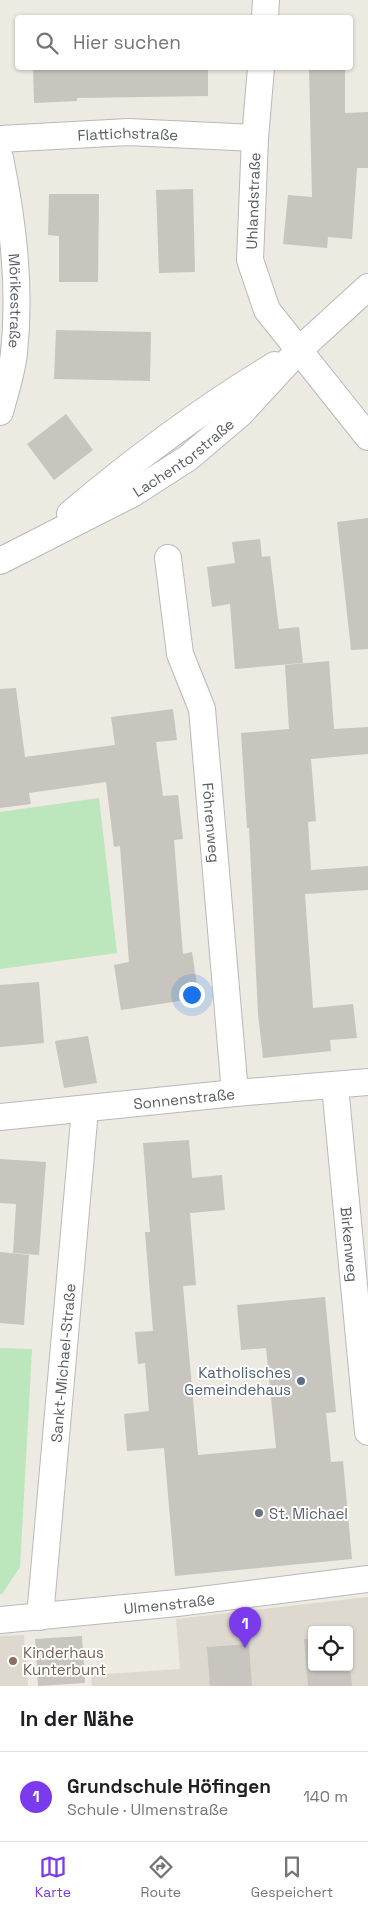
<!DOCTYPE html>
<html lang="de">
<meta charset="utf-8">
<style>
body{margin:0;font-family:"Space Grotesk",sans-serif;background:#f6f6f6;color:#202124}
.controls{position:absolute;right:15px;bottom:15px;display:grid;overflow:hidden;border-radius:5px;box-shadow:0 1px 4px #0004}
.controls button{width:45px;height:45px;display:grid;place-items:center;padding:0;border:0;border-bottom:1px solid #e0e0e0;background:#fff;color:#202124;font:25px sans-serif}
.you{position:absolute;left:191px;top:994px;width:18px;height:18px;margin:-12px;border:4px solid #fff;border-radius:50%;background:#1a73e8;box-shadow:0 0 0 8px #1a73e833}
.badge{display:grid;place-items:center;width:32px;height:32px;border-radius:50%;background:#7c3aed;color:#fff;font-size:16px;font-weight:700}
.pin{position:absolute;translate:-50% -41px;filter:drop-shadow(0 1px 2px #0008)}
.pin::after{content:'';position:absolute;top:26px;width:18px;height:15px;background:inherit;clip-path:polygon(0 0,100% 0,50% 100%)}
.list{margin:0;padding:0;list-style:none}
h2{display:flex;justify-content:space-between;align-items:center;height:65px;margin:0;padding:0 20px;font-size:21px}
h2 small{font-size:16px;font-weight:400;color:#757577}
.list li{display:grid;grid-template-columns:32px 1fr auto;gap:15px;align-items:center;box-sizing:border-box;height:90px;padding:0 20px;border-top:1px solid #e0e0e0}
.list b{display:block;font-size:19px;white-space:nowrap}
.list p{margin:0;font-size:16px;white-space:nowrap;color:#757577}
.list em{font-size:16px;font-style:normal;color:#757577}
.icon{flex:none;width:28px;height:28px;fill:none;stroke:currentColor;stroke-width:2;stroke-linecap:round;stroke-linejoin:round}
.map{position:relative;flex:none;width:368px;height:1686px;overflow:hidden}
.search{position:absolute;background:#fff;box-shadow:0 1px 4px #0004;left:15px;right:15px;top:15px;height:55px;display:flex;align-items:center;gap:12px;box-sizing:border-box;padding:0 18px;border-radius:5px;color:#757577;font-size:19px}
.sheet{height:155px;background:#fff}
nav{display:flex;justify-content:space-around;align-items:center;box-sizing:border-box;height:70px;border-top:1px solid #e0e0e0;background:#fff;font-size:14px;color:#757577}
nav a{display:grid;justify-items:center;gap:2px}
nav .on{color:#7c3aed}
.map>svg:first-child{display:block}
.education{fill:#ddd9cf;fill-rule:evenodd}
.green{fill:#bce6bc}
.building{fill:#c8c4be}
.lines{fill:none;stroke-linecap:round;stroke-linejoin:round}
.minor-casing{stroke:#b6b9be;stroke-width:28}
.minor{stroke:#fff;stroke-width:26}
.service-dot{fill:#5c6f8a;stroke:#fff;stroke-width:2}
.worship-dot{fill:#6b7280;stroke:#fff;stroke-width:2}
.education-dot{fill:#8d6e63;stroke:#fff;stroke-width:2}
.labels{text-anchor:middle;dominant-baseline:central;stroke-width:4;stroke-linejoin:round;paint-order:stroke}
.street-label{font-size:15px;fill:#595d62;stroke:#fff}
.service-label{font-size:15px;fill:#4e5e75;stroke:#fff;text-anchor:end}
.worship-label{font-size:15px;fill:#5b616d;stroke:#fff;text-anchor:start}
.education-label{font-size:15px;fill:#785e54;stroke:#fff;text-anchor:start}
</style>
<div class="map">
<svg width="368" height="1686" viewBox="0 0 368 1686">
<rect width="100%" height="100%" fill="#edeae1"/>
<path class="education" d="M368 1597V1686H92L91 1675 180 1669 176 1619ZM312 1630H349V1667H312Z
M24 1635 28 1686H0V1636Z"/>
<path class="green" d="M99 798 117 953 0 969V812Z
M0 1348 32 1349 20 1567 2 1594H0Z"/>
<path class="building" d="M33 68H208V96L77 98V101L34 103Z
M309 68H345V113L368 112V168H357L352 239 328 237 327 248 283 244 288 195 312 197Z
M193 189 195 272 159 273 156 190Z
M49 194H99L98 282H59V236L48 235Z
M56 330 151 332 150 381 54 379Z
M66 414 93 450 54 480 27 444Z
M368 518V649L351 650 337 522Z
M260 539 262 557 270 556 279 629 299 627 303 663 235 669 230 604 212 607 207 567 235 563 232 542Z
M329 661 334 729 368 727V754L311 759 316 821 308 822 311 870 368 866V890L305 894 313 1008 353 1004 357 1038 330 1040 331 1051 263 1058 258 1014 249 828H247L241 733 289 729 285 665Z
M16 688 25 757 115 745 111 717 173 709 177 740 156 742 163 796 178 795 183 839 174 840 183 954 192 952 199 998 121 1010 114 965 129 962 120 846 114 847 106 782 29 793 31 804 0 808V689Z
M39 982 44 1043 0 1047V985Z
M88 1036 97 1083 64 1088 55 1041Z
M189 1140 192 1178 222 1175 225 1210 190 1213 196 1285 183 1286 198 1455 276 1448 266 1348 241 1350 237 1305 325 1297 336 1412 326 1413 331 1462 343 1461 352 1559 175 1576 164 1448 127 1451 124 1414 149 1411 145 1363 138 1364 135 1332 153 1331 145 1232H150L143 1143Z
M0 1159 46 1162 39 1255 13 1253 16 1204 0 1203Z
M0 1252 29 1255 24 1325 0 1323Z
M82 1636 85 1683 38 1686 35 1639Z
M304 1639H312V1667H349V1658L352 1686H308Z
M249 1644 252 1686H210L207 1647Z"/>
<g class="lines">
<g class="minor-casing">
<g id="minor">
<path d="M265 18 266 0"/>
<path d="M261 68 255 138 250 260 267 310 368 437"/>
<path id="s1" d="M0 139 128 132 255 138"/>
<path id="s2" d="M0 158C13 222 21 287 14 353 12 372 5 393 0 412"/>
<path d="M70 514C135 459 202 409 275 365"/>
<path id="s3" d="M168 558 180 654 202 709 235 1093"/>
<path id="s4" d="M0 561 132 494 188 458 241 413 298 351 368 287"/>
<path id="s5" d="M335 1086 368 1432"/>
<path id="s6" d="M0 1117 235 1093 368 1082"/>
<path id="s7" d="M40 1617 85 1109"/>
<path id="s8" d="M0 1620 177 1603 368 1579"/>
</g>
</g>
<use href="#minor" class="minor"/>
</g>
<circle class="service-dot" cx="301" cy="1381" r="5"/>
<circle class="worship-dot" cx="259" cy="1513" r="5"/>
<circle class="education-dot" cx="13" cy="1661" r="5"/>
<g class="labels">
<g class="street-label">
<text stroke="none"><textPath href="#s1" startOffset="128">Flattichstraße</textPath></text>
<text transform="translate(253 201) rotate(-88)">Uhlandstraße</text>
<text stroke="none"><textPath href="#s2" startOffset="144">Mörikestraße</textPath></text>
<text stroke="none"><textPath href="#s4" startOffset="211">Lachentorstraße</textPath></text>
<text stroke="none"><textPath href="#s3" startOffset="270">Föhrenweg</textPath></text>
<text stroke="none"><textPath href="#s6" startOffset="185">Sonnenstraße</textPath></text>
<text stroke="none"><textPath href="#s5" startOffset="159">Birkenweg</textPath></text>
<text stroke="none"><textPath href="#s7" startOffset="255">Sankt-Michael-Straße</textPath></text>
<text stroke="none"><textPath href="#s8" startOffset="170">Ulmenstraße</textPath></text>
</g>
<g class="service-label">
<text x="291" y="1372">Katholisches<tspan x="291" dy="17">Gemeindehaus</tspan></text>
</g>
<g class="worship-label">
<text x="269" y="1513">St. Michael</text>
</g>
<g class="education-label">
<text x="23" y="1652">Kinderhaus<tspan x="23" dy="17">Kunterbunt</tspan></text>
</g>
</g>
</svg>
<div class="controls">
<button><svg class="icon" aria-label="locate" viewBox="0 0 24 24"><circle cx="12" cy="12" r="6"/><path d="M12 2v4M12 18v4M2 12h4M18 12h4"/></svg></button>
</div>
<div class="you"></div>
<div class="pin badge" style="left:245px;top:1648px">1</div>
<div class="search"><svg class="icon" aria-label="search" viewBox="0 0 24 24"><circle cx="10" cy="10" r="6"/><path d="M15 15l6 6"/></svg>Hier suchen</div>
</div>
<section class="sheet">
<h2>In der Nähe<small></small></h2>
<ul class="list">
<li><span class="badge">1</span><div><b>Grundschule Höfingen</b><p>Schule · Ulmenstraße</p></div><em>140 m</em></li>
</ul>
</section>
<nav>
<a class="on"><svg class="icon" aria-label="map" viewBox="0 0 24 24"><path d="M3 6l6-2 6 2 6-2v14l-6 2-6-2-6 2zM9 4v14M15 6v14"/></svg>Karte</a>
<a><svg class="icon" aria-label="directions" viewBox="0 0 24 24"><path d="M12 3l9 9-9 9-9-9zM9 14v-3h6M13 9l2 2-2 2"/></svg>Route</a>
<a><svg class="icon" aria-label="saved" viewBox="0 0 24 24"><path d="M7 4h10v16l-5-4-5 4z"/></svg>Gespeichert</a>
</nav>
